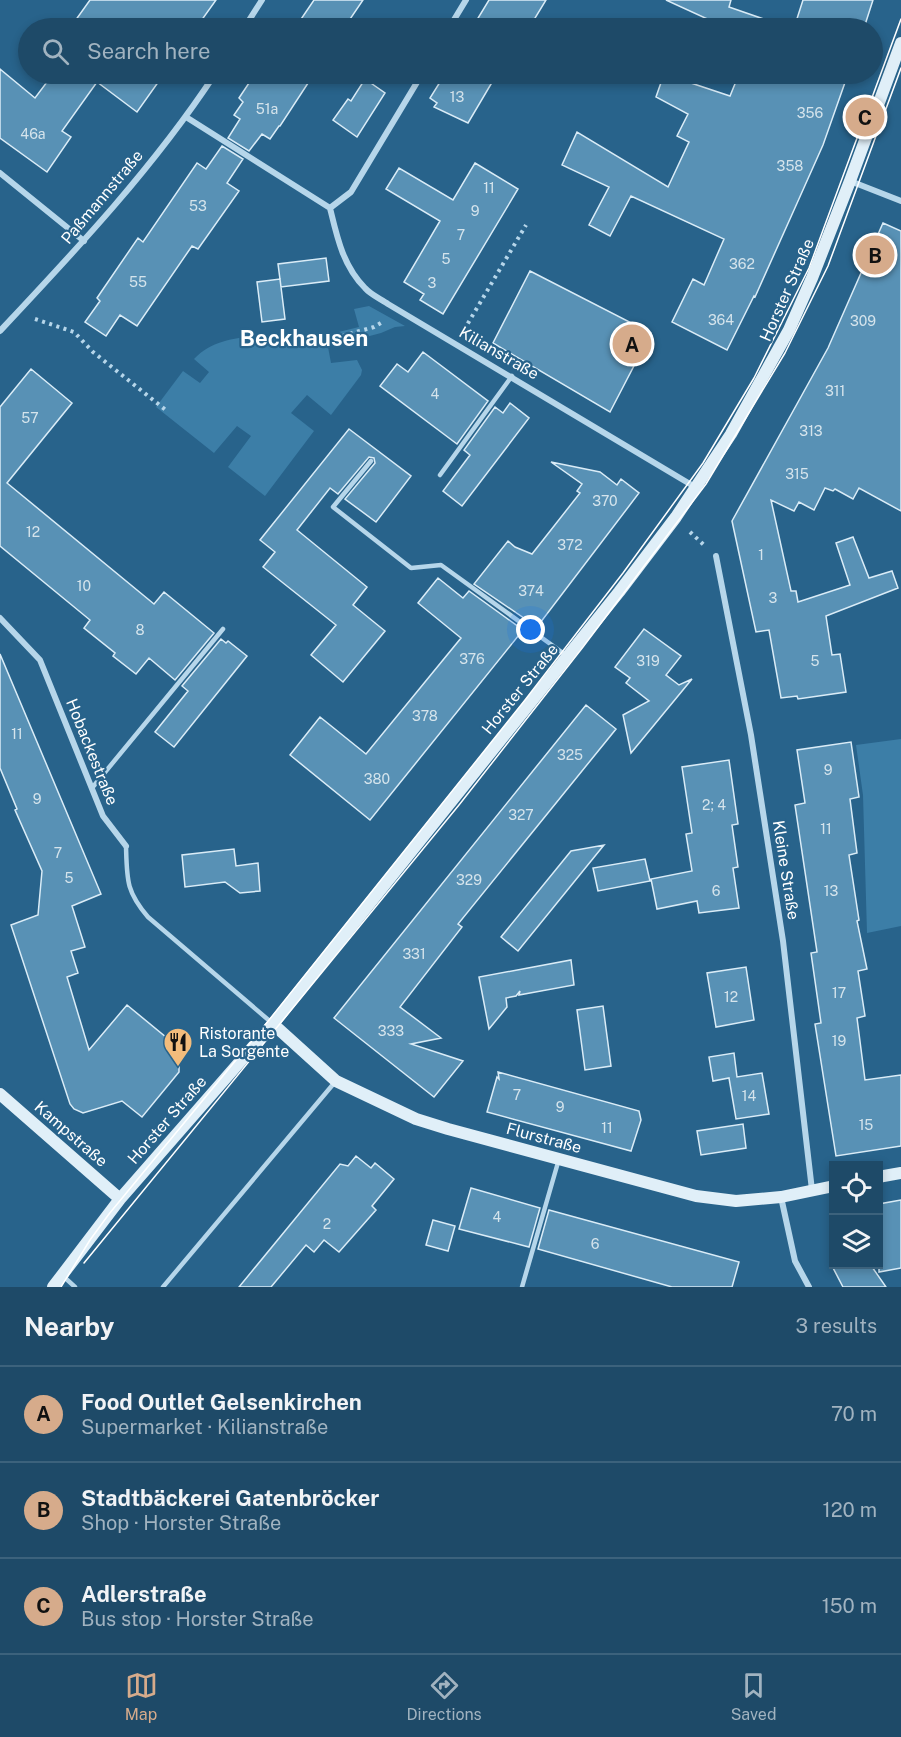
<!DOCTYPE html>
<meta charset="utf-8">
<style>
body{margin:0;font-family:"Public Sans",sans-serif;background:#26516e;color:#f1f3f6}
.controls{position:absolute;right:18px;bottom:18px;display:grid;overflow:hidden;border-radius:0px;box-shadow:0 3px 9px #0003}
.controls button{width:54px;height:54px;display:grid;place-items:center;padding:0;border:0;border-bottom:2px solid #3c627c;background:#1e4a68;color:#f1f3f6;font:30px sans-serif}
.you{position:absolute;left:531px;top:630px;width:21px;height:21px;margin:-15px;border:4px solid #fff;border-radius:50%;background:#1a73e8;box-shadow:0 0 0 9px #1a73e833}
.badge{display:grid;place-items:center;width:39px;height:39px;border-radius:50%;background:#d6ab8b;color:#111;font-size:20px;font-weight:700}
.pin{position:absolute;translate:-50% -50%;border:3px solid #fff;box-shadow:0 2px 6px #0006}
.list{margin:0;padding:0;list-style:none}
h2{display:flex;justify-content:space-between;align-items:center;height:78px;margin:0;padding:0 24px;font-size:26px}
h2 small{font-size:20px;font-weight:400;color:#a1b3c0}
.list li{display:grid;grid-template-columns:39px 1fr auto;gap:18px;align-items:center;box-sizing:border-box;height:96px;padding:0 24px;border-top:2px solid #3c627c}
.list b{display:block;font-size:22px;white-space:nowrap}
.list p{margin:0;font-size:20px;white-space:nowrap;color:#a1b3c0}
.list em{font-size:20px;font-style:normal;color:#a1b3c0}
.icon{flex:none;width:33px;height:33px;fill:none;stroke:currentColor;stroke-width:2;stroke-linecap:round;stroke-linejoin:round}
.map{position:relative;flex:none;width:901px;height:1287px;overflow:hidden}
.search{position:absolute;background:#1e4a68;box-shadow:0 3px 9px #0003;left:18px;right:18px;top:18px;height:66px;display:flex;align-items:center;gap:15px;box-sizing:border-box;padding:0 21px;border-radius:33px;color:#a1b3c0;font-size:22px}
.sheet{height:366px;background:#1e4a68}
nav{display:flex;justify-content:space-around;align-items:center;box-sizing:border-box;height:84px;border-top:2px solid #3c627c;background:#1e4a68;font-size:16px;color:#a1b3c0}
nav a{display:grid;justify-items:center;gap:3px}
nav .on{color:#d6ab8b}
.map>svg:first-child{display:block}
.green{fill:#3c7ea7}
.building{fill:#5891b5;stroke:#daecf7;stroke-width:1.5}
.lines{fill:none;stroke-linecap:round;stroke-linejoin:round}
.path{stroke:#b6d6ea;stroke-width:4;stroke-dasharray:3 4.5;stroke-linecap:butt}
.lane{stroke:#b6d6ea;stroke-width:4.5}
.street{stroke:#b6d6ea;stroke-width:6}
.secondary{stroke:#e0eff8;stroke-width:12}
.tram{stroke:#fff;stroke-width:1.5}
.labels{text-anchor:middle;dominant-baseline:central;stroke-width:4.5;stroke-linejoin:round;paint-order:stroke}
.number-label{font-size:14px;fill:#d5e4ec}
.street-label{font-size:16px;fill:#fff;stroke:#28638b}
.poi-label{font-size:16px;fill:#fff;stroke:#28638b;text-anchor:start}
.district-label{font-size:22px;font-weight:bold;fill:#fff;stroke:#28638b}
</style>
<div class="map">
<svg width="901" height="1287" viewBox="0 0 901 1287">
<rect width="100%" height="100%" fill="#28638b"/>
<path class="green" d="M369 306 405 326 395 327 381 333 328 347 331 363 357 360 362 370 361 375 331 415 307 395 291 413 314 431 265 496 228 467 251 436 237 426 214 453 156 407 183 371 200 383 209 372 194 359C217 335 251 337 282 334L284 342 314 338 359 327 354 309Z
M901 739V926L867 933 863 795 856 745Z"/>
<path class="building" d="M90 0H216L196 28H70Z
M314 0H363L344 28H295Z
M489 0H546L529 28H472Z
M666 0H731L729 7 781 25V28H727Z
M803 0H873L864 28H794Z
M0 69 35 98 53 74H164L137 112 97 82 62 131 71 137 47 172 0 138Z
M255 74H314L280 126H279L270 139 262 134 249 151 228 138 240 119 234 115 243 102 239 98Z
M445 74H497L468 123 434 107 437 103 430 98Z
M664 74 730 96 739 74H848L823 145 794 210 755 297 754 296 727 350 672 322 693 279 704 285 724 239 631 196 610 236 589 225 609 187 562 165 577 132 668 187 689 142 677 136 688 114 656 97Z
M365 79 385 93 357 137 333 120 348 99 351 101Z
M222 146 243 159 227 183 239 191 198 249 192 246 137 326 120 315 106 336 85 322 100 301 97 298 138 238 143 242 197 163 206 169Z
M475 163 518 189 443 314 420 300 424 294 404 282 440 221 386 189 399 168 453 200Z
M883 223 901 231V511L859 488 853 499 835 489 833 491 825 488 814 510 799 502 794 511 771 500 791 591H796L798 602 850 585 836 543 853 537 869 578 892 571 898 588 826 616 832 655 840 654 846 692 798 699 797 696 781 698 769 630 756 632 732 521 828 348Z
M326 258 329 281 281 287 278 264Z
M530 271 651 333 610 412 493 343Z
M280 279 285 319 262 322 257 282Z
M423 352 488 401 457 444 380 386 397 364 408 372Z
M31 369 72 403 7 483 154 604 164 592 214 633 175 680 149 658 136 674 113 656 115 653 84 628 90 620 0 546V407Z
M510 403 529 418 462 506 443 491 470 455 464 450 495 407 503 413Z
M349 429 411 476 376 522 345 499 375 463 374 458 369 457 338 494 330 488 297 530 367 587 353 605 385 631 343 682 311 655 336 625 263 567 275 552 260 540Z
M551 462 600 472 617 485 621 479 639 493 537 627 474 584 508 541 515 547 532 554 580 493 577 491 582 484Z
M438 578 463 598 469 591 523 630 370 820 290 755 320 717 366 754 461 638 418 603Z
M644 629 681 656 666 675 679 685 692 679 631 753 623 715 649 701 626 683 630 678 615 667Z
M221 639 226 643 228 641 247 656 174 747 155 732 188 691 182 686Z
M0 654 101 894 72 906 85 947 71 951 78 973 67 977 89 1050 127 1005 167 1038 179 1063V1072L142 1117 122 1101 83 1113 74 1109 70 1104 11 925 38 915 42 871 15 810 17 809 0 768Z
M586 705 616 729 458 924 462 927 400 1007 441 1038 411 1044 463 1061 434 1097 334 1018Z
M851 742 859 797 850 799 857 853 849 855 859 920 857 921 867 969 858 971 865 1016 857 1018 865 1080 901 1075V1146L836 1156 815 1024 821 1023 811 953 817 952 795 805 805 803 797 750Z
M729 760 738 824 732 825 738 867 733 868 739 908 699 913 697 901 657 909 651 879 692 871 686 834 692 833 682 767Z
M604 845 518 951 501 937 571 851Z
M234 849 236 866 258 863 260 891 240 893 225 882 185 887 182 855Z
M645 859 650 881 598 891 593 868Z
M571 960 574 985 519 995 520 991 516 996 506 998 507 1007 489 1029 479 977Z
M746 967 754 1020 716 1027 707 973Z
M603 1006 611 1066 585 1070 577 1010Z
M734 1053 737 1077 762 1073 769 1114 736 1119 729 1078 713 1081 709 1057Z
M498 1072 639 1111 641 1120 631 1151 487 1112 497 1077 499 1079Z
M743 1124 746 1148 701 1155 697 1131Z
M356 1156 371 1168 375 1163 394 1179 372 1206 376 1210 339 1252 324 1240 314 1252 306 1245 271 1287H239L340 1164 348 1166Z
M471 1188 540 1208 529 1247 459 1229Z
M901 1200V1268L879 1272V1204Z
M549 1210 739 1262 732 1287H672L538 1249Z
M433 1220 455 1226 448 1251 426 1245Z
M831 1264H870L886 1287H843Z"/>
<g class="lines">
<path class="path" d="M35 319 74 332 93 352 167 411
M464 330 526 225
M321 342 374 327 384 321
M690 532 704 545"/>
<path class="lane" d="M371 461 333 507 411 568 441 565 567 656
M440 475 512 376
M92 788 223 629
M126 846C127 880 126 891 148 917L272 1023
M63 1276 75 1287
M163 1287 335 1082
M522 1287 559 1159"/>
<path class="street" d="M244 28 262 0
M449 28 466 0
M186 117 330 208 351 192 422 74
M0 173 84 241
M850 181 901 201
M330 208C337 237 343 266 365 288 371 295 381 299 388 304L695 487
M0 331C76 250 154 167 215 74
M716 556 751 735 783 941 812 1190
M0 618 40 660 103 816 126 846
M781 1197 795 1261 809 1287"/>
<path class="secondary" d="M273 1024 336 1081 416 1119 448 1129 696 1196 736 1201 781 1197 834 1186
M0 1094 120 1199
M878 1177 901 1173
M53 1287 120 1199 273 1024 619 592 676 517 731 434 789 330 812 278 850 181 901 43"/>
<path class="tram" d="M84 1263 459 805 583 647 706 484 785 353 828 266 901 68
M61 1287 90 1240 109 1214 269 1020 525 700 623 573 703 463 754 378 809 268 901 19"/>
</g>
<defs>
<g id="restaurant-pin" transform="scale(1.5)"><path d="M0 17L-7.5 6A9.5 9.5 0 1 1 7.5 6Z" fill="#f2bc7c" stroke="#28638b"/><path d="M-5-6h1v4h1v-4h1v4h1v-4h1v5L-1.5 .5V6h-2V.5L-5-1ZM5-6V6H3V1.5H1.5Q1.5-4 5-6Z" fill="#111"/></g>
</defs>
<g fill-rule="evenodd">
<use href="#restaurant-pin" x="178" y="1042"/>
</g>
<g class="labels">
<g class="number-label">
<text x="457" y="97">13</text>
<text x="267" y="109">51a</text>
<text x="810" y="113">356</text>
<text x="33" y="134">46a</text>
<text x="790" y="166">358</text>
<text x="489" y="188">11</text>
<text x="198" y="206">53</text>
<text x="475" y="211">9</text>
<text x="461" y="235">7</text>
<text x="446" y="259">5</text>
<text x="742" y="264">362</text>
<text x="138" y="282">55</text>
<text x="432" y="283">3</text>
<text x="721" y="320">364</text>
<text x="863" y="321">309</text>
<text x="835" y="391">311</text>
<text x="435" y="394">4</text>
<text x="30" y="418">57</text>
<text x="811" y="431">313</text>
<text x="797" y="474">315</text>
<text x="605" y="501">370</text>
<text x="33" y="532">12</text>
<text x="570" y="545">372</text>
<text x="761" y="555">1</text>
<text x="84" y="586">10</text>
<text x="531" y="591">374</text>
<text x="773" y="598">3</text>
<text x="140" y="630">8</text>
<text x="472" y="659">376</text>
<text x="648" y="661">319</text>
<text x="815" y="661">5</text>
<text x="425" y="716">378</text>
<text x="17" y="734">11</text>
<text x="570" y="755">325</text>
<text x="828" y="770">9</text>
<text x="377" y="779">380</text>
<text x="37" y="799">9</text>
<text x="714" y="805">2; 4</text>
<text x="521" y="815">327</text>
<text x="826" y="829">11</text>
<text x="58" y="853">7</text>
<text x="69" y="878">5</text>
<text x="469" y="880">329</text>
<text x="716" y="891">6</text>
<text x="831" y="891">13</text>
<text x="414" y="954">331</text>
<text x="839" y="993">17</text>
<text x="731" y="997">12</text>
<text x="391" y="1031">333</text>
<text x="839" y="1041">19</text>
<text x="517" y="1095">7</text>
<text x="749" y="1096">14</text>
<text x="560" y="1107">9</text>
<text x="866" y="1125">15</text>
<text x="607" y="1128">11</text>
<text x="497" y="1217">4</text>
<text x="327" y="1224">2</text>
<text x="595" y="1244">6</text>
</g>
<g class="street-label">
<text transform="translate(102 197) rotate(-50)">Paßmannstraße</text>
<text transform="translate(787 290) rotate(-66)">Horster Straße</text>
<text transform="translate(499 353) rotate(30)">Kilianstraße</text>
<text transform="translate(520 689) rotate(-51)">Horster Straße</text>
<text transform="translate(92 752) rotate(68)">Hobackestraße</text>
<text transform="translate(786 870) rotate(81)">Kleine Straße</text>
<text transform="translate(167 1120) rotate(-49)">Horster Straße</text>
<text transform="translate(71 1134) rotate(41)">Kampstraße</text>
<text transform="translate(544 1138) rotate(15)">Flurstraße</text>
</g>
<g class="poi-label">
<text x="199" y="1033">Ristorante<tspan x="199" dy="18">La Sorgente</tspan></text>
</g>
<g class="district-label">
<text x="304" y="338">Beckhausen</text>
</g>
</g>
</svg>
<div class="controls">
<button><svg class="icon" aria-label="locate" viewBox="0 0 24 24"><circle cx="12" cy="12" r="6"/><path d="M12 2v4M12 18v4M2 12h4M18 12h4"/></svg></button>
<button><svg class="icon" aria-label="layers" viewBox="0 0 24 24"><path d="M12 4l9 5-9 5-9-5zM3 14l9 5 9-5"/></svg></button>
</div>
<div class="you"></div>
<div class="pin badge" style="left:632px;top:344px">A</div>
<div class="pin badge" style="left:875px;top:255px">B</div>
<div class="pin badge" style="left:865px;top:117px">C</div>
<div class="search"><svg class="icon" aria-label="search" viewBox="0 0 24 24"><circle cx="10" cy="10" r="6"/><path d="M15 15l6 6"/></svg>Search here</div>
</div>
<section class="sheet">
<h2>Nearby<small>3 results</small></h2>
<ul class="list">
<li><span class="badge">A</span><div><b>Food Outlet Gelsenkirchen</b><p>Supermarket · Kilianstraße</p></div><em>70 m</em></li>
<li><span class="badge">B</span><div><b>Stadtbäckerei Gatenbröcker</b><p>Shop · Horster Straße</p></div><em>120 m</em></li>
<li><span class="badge">C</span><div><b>Adlerstraße</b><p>Bus stop · Horster Straße</p></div><em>150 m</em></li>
</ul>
</section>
<nav>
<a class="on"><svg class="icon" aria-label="map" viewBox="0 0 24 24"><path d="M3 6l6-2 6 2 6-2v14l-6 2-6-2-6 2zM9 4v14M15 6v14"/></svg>Map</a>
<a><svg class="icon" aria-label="directions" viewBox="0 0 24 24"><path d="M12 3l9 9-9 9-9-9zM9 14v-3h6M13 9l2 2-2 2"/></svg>Directions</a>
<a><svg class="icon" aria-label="saved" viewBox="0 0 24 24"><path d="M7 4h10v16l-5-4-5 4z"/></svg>Saved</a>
</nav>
